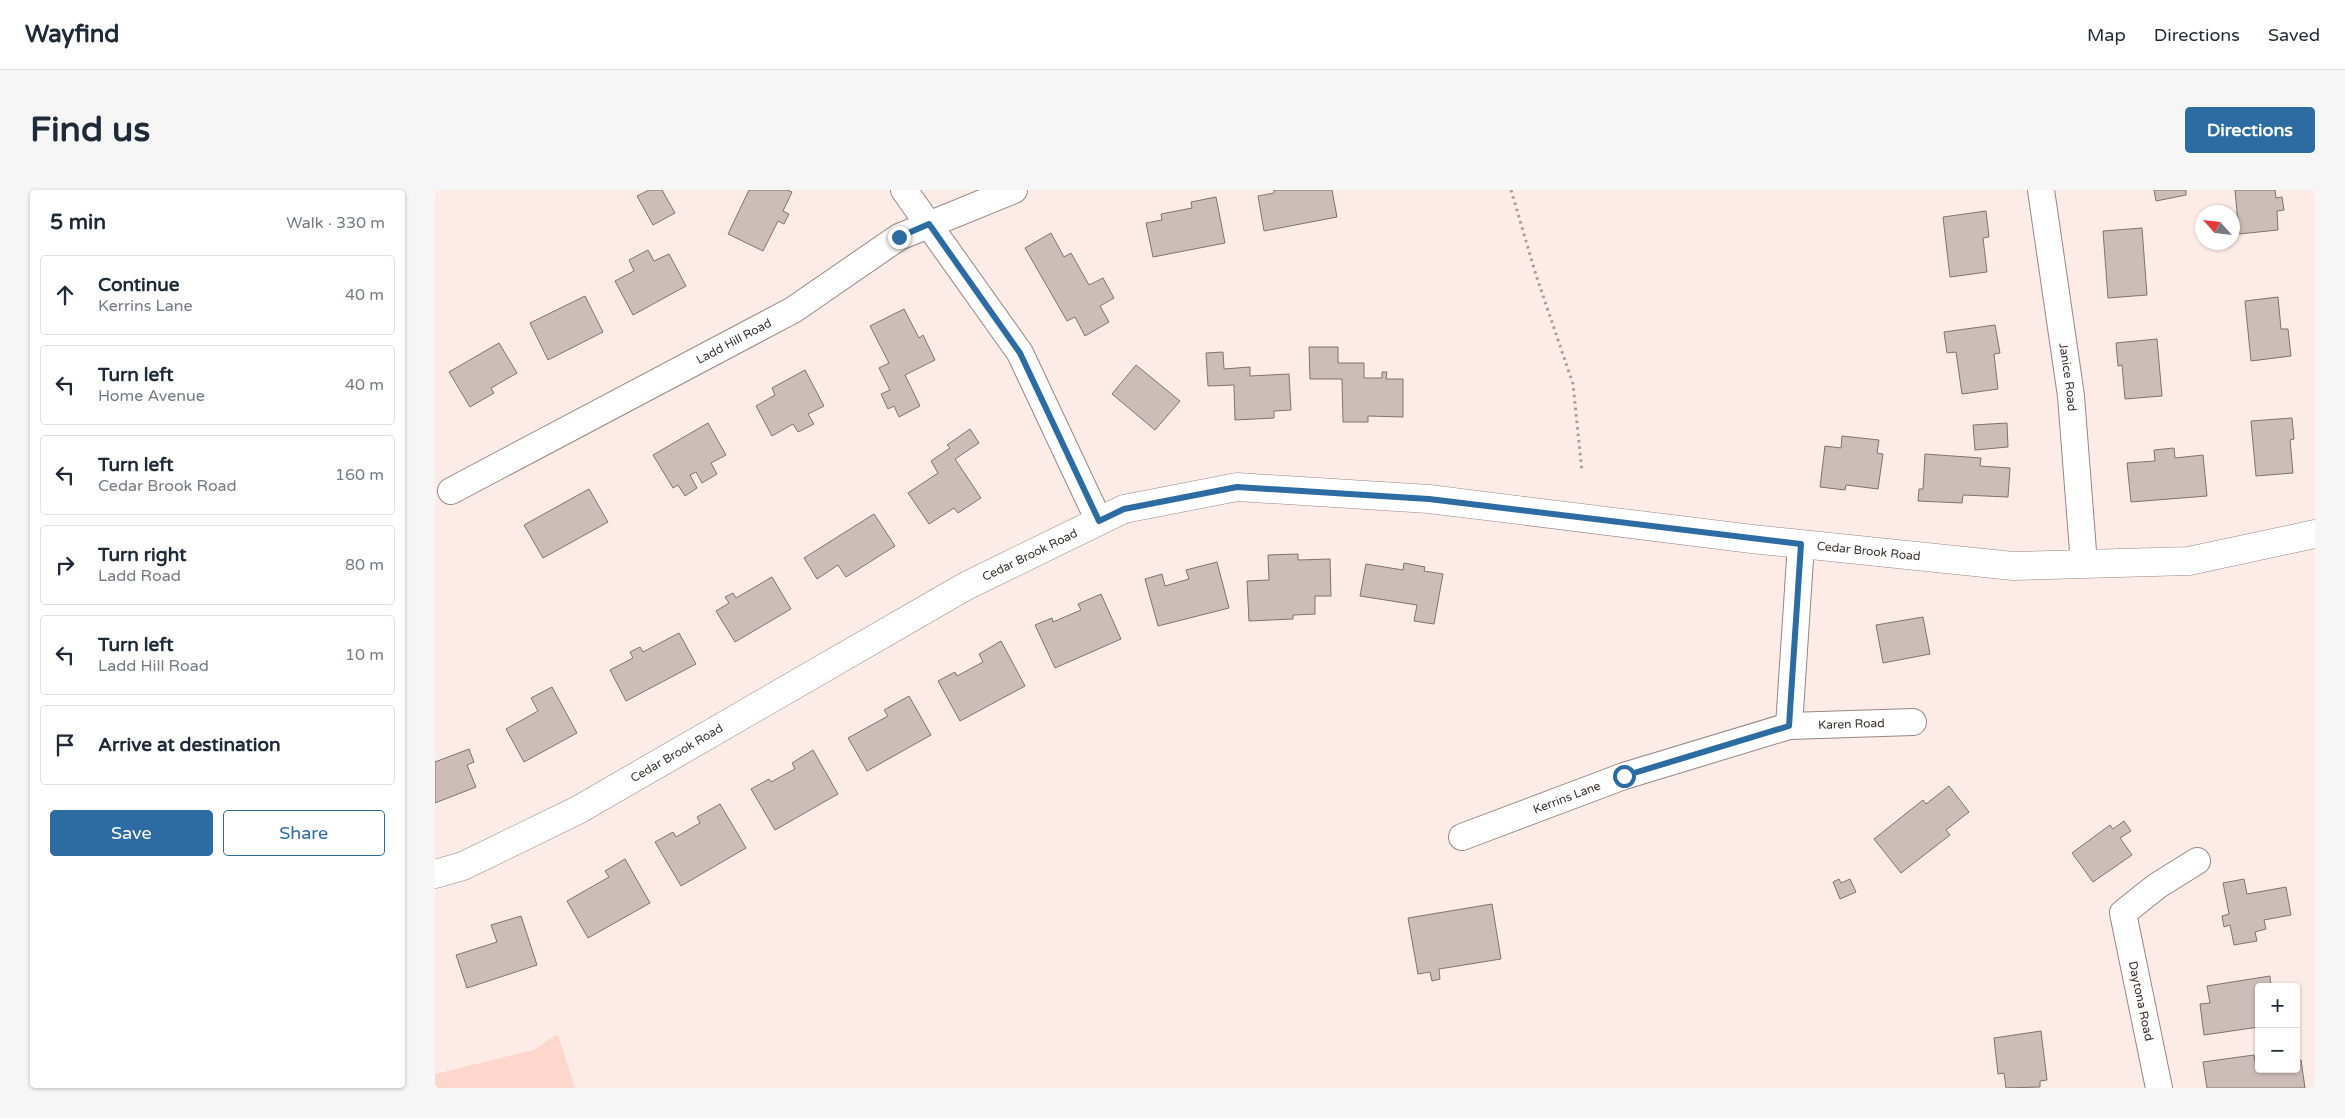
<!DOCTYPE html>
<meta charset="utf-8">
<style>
body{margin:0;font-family:"Varela Round",sans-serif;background:#f6f6f7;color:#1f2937}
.controls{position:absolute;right:15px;bottom:15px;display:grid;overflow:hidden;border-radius:5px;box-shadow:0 1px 4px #0004}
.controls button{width:45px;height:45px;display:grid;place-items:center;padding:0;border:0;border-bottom:1px solid #e0e1e3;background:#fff;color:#1f2937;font:25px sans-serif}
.compass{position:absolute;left:1760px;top:15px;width:45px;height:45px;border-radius:50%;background:#fff;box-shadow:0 1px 4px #0004;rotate:297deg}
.stop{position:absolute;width:15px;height:15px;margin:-11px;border:4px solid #2c6ca2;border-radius:50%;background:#fff}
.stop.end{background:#2c6ca2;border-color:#fff;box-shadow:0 1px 5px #0008}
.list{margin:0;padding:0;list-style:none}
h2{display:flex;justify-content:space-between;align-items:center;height:65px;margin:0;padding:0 20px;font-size:21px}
h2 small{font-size:16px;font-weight:400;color:#747a83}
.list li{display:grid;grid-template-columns:32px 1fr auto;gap:15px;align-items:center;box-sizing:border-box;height:80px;margin:0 10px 10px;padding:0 10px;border:1px solid #e0e1e3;border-radius:5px}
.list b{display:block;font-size:19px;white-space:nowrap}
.list p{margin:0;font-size:16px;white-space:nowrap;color:#747a83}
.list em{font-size:16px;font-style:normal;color:#747a83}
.actions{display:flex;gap:10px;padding:15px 20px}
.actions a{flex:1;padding:11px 0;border:1px solid #2c6ca2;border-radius:5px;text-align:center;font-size:18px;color:#2c6ca2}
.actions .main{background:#2c6ca2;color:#fff}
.icon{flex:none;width:28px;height:28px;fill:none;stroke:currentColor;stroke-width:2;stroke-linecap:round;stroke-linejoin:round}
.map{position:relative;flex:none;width:1880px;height:898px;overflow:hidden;border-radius:5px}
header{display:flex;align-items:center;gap:30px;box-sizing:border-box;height:70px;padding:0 25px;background:#fff;border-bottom:1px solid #e0e1e3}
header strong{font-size:24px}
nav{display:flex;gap:28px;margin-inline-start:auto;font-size:18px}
.intro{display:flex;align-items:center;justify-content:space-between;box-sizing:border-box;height:120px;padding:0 30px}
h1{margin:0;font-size:35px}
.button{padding:12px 22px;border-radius:5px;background:#2c6ca2;color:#fff;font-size:18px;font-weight:700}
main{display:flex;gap:30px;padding:0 30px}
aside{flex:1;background:#fff;border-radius:5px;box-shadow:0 1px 4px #0004}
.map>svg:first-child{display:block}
.green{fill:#fdd7cb}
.building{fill:#cdbdb8;stroke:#81726e}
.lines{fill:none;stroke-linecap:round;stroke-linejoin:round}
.street-casing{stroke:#978782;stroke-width:28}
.secondary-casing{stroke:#978782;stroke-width:29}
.path{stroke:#a99c99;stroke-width:3;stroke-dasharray:2.5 4;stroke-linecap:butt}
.street{stroke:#fff;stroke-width:26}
.secondary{stroke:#fff;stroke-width:28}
.route{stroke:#2c6ca2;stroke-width:6}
.labels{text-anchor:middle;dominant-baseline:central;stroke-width:4;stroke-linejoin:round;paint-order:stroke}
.street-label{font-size:12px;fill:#37312f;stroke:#fffbfa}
</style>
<header>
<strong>Wayfind</strong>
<nav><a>Map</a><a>Directions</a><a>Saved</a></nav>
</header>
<div class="intro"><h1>Find us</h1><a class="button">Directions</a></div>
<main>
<aside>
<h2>5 min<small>Walk · 330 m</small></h2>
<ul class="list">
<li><svg class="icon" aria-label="ahead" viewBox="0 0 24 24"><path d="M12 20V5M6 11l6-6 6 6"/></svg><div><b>Continue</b><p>Kerrins Lane</p></div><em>40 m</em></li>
<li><svg class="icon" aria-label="left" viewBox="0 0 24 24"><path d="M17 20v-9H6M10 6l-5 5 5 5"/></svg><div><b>Turn left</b><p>Home Avenue</p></div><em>40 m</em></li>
<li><svg class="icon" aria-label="left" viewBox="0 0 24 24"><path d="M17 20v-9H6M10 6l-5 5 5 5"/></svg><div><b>Turn left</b><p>Cedar Brook Road</p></div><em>160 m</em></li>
<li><svg class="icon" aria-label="right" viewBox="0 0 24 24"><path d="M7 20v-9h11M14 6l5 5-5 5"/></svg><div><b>Turn right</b><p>Ladd Road</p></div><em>80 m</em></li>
<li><svg class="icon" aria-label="left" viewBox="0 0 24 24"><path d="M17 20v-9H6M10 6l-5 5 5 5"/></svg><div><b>Turn left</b><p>Ladd Hill Road</p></div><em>10 m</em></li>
<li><svg class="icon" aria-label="arrive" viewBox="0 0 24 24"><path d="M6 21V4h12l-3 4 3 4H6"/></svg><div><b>Arrive at destination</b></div></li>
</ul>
<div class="actions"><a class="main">Save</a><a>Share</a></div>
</aside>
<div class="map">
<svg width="1880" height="898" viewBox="0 0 1880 898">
<rect width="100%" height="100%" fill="#fcebe6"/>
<path class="green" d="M123 845 140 898H0V884L99 860 116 848Z"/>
<path class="building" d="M214 0H227L240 23 218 35 202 6Z
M314 0H352L357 2 348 21 354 24 349 34 343 31 328 61 293 44Z
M839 0H897L902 27 829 41 823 6 839 3Z
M1719 0H1751V5L1721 11Z
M1800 0H1840L1841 8 1847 7 1849 20 1842 21 1843 40 1804 44Z
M781 7 790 53 718 67 711 33 727 30 726 24 757 18 756 12Z
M1551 21 1554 47 1548 48 1552 82 1515 87 1508 27Z
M1707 38 1712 105 1673 108 1668 41Z
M616 43 629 67 636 63 654 95 668 88 679 108 665 116 674 132 650 146 640 127 632 131 590 58Z
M213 60 219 71 234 64 251 96 198 125 180 91 199 81 194 70Z
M150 106 168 142 113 170 95 133Z
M1843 107 1846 139H1853L1856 166 1816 171 1810 111Z
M469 119 484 148 488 145 500 170 470 185 485 216 464 227 459 216 453 219 446 204 455 200 444 178 454 173 435 136Z
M1560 135 1565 163 1559 164 1563 199 1527 204 1521 162 1512 163 1509 142Z
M1722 149 1727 206 1690 209 1687 175 1683 176 1681 153Z
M64 153 82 183 56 198 59 203 35 217 14 182Z
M874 157H903V173H929V188H947V182H952L951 189H968V227L933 226V232H908L907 189H875Z
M788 162 789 179 815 177V186L854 184 856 220 839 221V228L800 230 799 195 773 196 771 163Z
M701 175 745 211 720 240 677 204Z
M370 180 389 216 373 224 379 234 363 242 358 234 337 246 321 216 340 205 337 198Z
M1857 228 1859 249 1855 250 1858 283 1821 286 1816 231Z
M273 233 291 265 276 273 282 284 267 293 261 282 255 285 262 298 250 306 243 295 238 298 218 265Z
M1572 233 1573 257 1540 260 1538 235Z
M535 239 544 253 520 269 546 308 523 323 519 318 494 334 473 303 503 283 496 271 515 258 512 255Z
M1407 246 1444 250 1442 263 1448 264 1443 299 1411 295 1410 300 1385 297 1390 256 1406 258Z
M1739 258 1740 268 1768 265 1772 306 1696 312 1692 273 1720 271 1719 260Z
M1490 264 1546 268 1545 276 1575 278 1573 307 1528 305 1527 313 1483 311 1484 299H1488Z
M154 299 173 332 108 368 89 335Z
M439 324 460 356 411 387 403 375 382 389 369 368Z
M863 364V370L895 369 896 406H880V424L858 425V429L814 431 812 391 834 390 833 365Z
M782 372 794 418 723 436 710 389 727 384 730 396 754 389 751 380Z
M969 373 990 377 989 381 1008 384 999 434 979 431 982 415 925 406 931 374 968 380Z
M337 387 356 419 300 452 281 421 294 413 290 407 298 403 301 408Z
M666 404 686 449 620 478 600 435 617 428 618 432 646 420 643 414Z
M1488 427 1495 464 1448 473 1441 435Z
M244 443 261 474 191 511 175 480 198 468 195 462 205 457 208 462Z
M566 451 590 496 525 531 503 491 520 482 522 486 548 472 544 464Z
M117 497 142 543 89 572 71 539 103 521 96 508Z
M474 506 496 545 432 581 413 548 453 526 449 520Z
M34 559 39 572 32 575 41 597 0 613V572Z
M378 560 403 604 340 640 316 599 334 589 336 592 360 579 357 573Z
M1514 596 1534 622 1511 640 1515 645 1466 683 1439 649 1488 610 1491 614Z
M285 614 311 658 246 696 220 652 238 642 241 647 265 633 262 627Z
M1689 631 1696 641 1685 648 1697 665 1658 692 1637 663 1675 635 1678 639Z
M190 669 215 713 153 748 132 711 174 687 170 681Z
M1404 689 1406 693 1415 689 1421 702 1405 709 1398 692Z
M1809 689 1812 704 1851 697 1856 725 1829 730 1831 739 1820 742 1822 751 1799 755 1795 735 1789 737 1787 726 1794 724 1788 693Z
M1057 714 1066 769 1004 779 1005 789 997 791 995 782 983 784 973 728Z
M86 726 102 775 32 798 21 765 62 752 56 735Z
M1835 786 1836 797H1824V837L1769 845 1765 814 1775 813 1772 796Z
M1606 841 1612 890 1605 891V897L1571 898 1569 883 1563 884 1559 848Z
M1819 865 1821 877 1824 876V879H1861V871L1866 870 1870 898H1772L1768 872Z"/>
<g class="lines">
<g class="street-casing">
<g id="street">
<path d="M469 0 585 163 664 331"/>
<path id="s1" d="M1606 0 1636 206 1649 374"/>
<path id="s2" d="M16 301 358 120 464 47 579 0"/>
<path d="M1354 536 1366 354"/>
<path id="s3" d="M1027 647 1189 586 1354 536 1478 532"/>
<path d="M1724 898 1688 723 1722 696 1762 671"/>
</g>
</g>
<g class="secondary-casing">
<g id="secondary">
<path id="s4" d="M0 684 28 676 143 620 531 396 689 319 802 297 994 309 1317 349 1578 376 1754 371 1880 344"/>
</g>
</g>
<path class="path" d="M1076 0 1101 85 1138 194 1147 282"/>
<use href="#street" class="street"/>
<use href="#secondary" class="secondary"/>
</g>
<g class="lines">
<path class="route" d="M464 47 494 34 585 163 664 331 689 319 802 297 994 309 1366 354 1354 536 1189 586"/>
</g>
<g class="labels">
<g class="street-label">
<text stroke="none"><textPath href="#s2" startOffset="320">Ladd Hill Road</textPath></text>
<text stroke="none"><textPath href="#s1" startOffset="189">Janice Road</textPath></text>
<text stroke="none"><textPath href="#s4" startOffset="1531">Cedar Brook Road</textPath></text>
<text stroke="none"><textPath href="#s4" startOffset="676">Cedar Brook Road</textPath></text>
<text stroke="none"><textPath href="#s3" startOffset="408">Karen Road</textPath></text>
<text stroke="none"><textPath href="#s4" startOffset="271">Cedar Brook Road</textPath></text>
<text stroke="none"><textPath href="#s3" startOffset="112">Kerrins Lane</textPath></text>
<text transform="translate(1706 811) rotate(78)">Daytona Road</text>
</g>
</g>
</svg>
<div class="controls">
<button>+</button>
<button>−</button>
</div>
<svg class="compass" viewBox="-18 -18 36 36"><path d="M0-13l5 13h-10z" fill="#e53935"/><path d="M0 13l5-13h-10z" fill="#747a83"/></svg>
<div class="stop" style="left:1189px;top:586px"></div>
<div class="stop end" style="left:464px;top:47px"></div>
</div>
</main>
